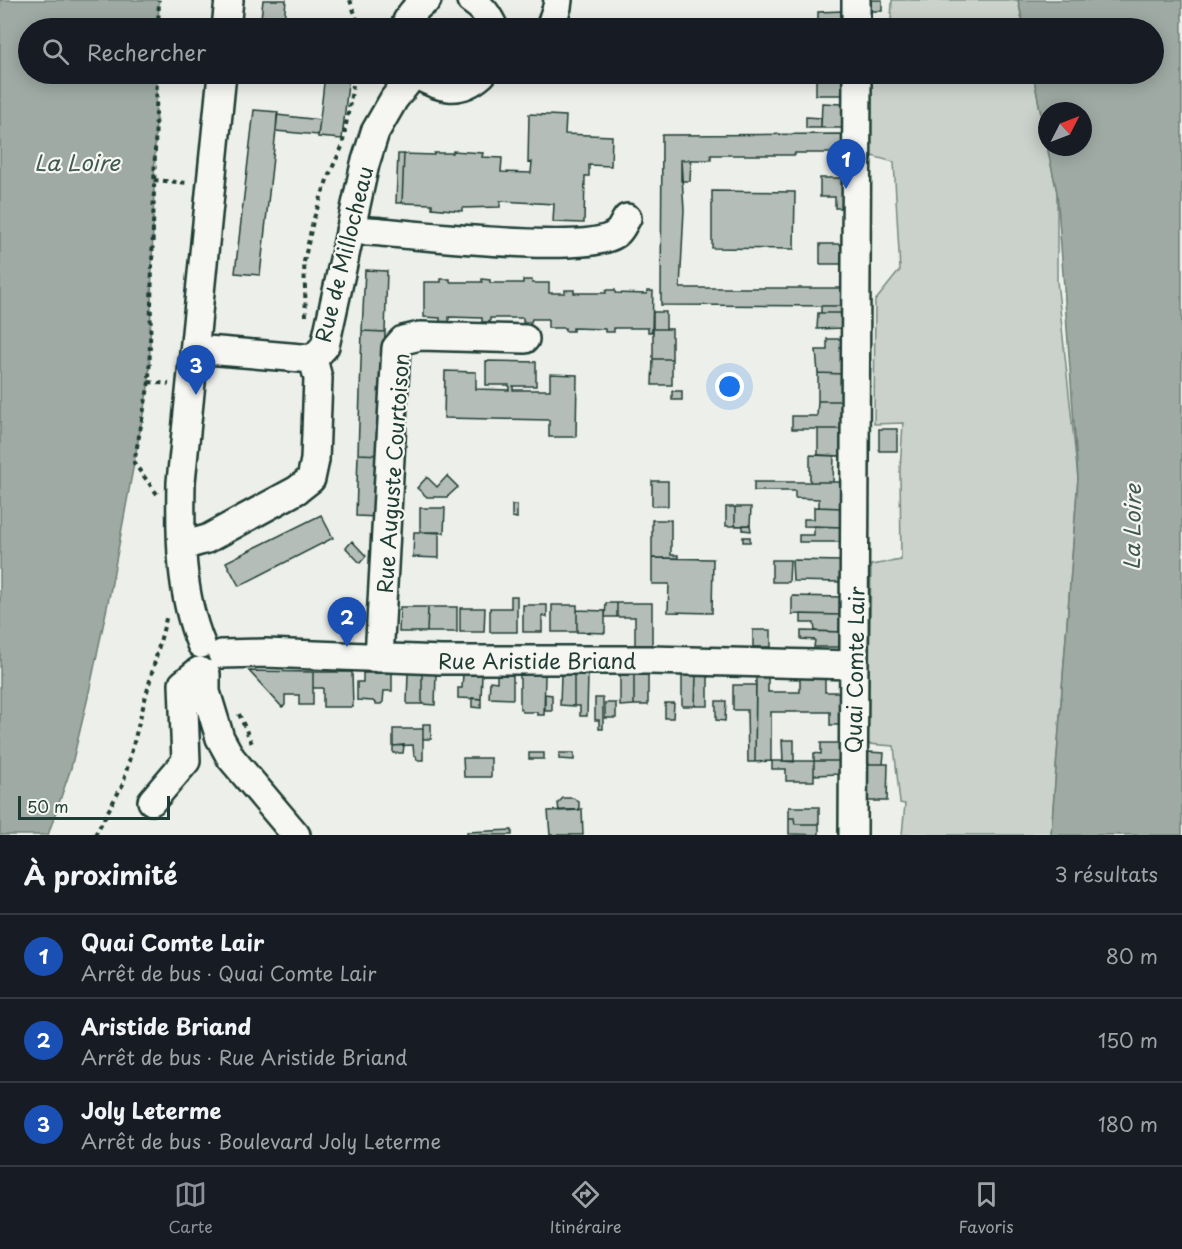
<!DOCTYPE html>
<html lang="fr">
<meta charset="utf-8">
<style>
body{margin:0;font-family:"Playpen Sans",sans-serif;background:#242831;color:#f1f3f6}
.compass{position:absolute;left:1038px;top:102px;width:54px;height:54px;border-radius:50%;background:#171b24;box-shadow:0 3px 15px #0003;rotate:48deg}
.scale{position:absolute;left:18px;bottom:15px;width:152px;box-sizing:border-box;padding-left:6px;border:3px solid #1f3d34;border-top:0;font-size:16px;line-height:21px;white-space:nowrap;color:#1f3d34;-webkit-text-stroke:4px #f6f6f2;paint-order:stroke}
.you{position:absolute;left:730px;top:387px;width:21px;height:21px;margin:-15px;border:4px solid #fff;border-radius:50%;background:#1a73e8;box-shadow:0 0 0 9px #1a73e833}
.badge{display:grid;place-items:center;width:39px;height:39px;border-radius:50%;background:#8c9099;color:#fff;font-size:20px;font-weight:700}
.pin{position:absolute;translate:-50% -50px;filter:drop-shadow(0 2px 3px #0008)}
.pin::after{content:'';position:absolute;top:32px;width:21px;height:18px;background:inherit;clip-path:polygon(0 0,100% 0,50% 100%)}
.list{margin:0;padding:0;list-style:none}
h2{display:flex;justify-content:space-between;align-items:center;height:78px;margin:0;padding:0 24px;font-size:26px}
h2 small{font-size:20px;font-weight:400;color:#9ea1a6}
.list li{display:grid;grid-template-columns:39px 1fr auto;gap:18px;align-items:center;box-sizing:border-box;height:84px;padding:0 24px;border-top:2px solid #363941}
.list b{display:block;font-size:22px;white-space:nowrap}
.list p{margin:0;font-size:20px;white-space:nowrap;color:#9ea1a6}
.list em{font-size:20px;font-style:normal;color:#9ea1a6}
.icon{flex:none;width:33px;height:33px;fill:none;stroke:currentColor;stroke-width:2;stroke-linecap:round;stroke-linejoin:round}
.map{position:relative;flex:none;width:1182px;height:835px;overflow:hidden}
.search{position:absolute;background:#171b24;box-shadow:0 3px 15px #0003;left:18px;right:18px;top:18px;height:66px;display:flex;align-items:center;gap:15px;box-sizing:border-box;padding:0 21px;border-radius:33px;color:#9ea1a6;font-size:22px}
.sheet{height:330px;background:#171b24}
nav{display:flex;justify-content:space-around;align-items:center;box-sizing:border-box;height:84px;border-top:2px solid #363941;background:#171b24;font-size:16px;color:#9ea1a6}
nav a{display:grid;justify-items:center;gap:3px}
nav .on{color:#8c9099}
.map>svg:first-child{display:block}
.green{fill:#cbd2cc;stroke:#758880;stroke-width:1.5}
.water{fill:#9faaa4;stroke:#6c7e77;stroke-width:1.5}
.building{fill:#b4bdb8;stroke:#1f3d34;stroke-width:1.5}
.lines{fill:none;stroke-linecap:round;stroke-linejoin:round}
.minor-casing{stroke:#1f3d34;stroke-width:32}
.path{stroke:#1f3d34;stroke-width:4;stroke-dasharray:4.5 4.5;stroke-linecap:butt}
.minor{stroke:#f6f6f2;stroke-width:27}
.labels{text-anchor:middle;dominant-baseline:central;stroke-width:4.5;stroke-linejoin:round;paint-order:stroke}
.street-label{font-size:21px;fill:#1f3d34;stroke:#f6f6f2}
.water-label{font-size:22px;font-style:italic;fill:#3f5850;stroke:#f6f6f2}
</style>
<div class="map">
<svg width="1182" height="835" viewBox="0 0 1182 835">
<rect width="100%" height="100%" fill="#edefea"/>
<filter id="ink" filterUnits="userSpaceOnUse"><feTurbulence type="fractalNoise" baseFrequency=".0167" numOctaves="2"/><feDisplacementMap in="SourceGraphic" scale="12" xChannelSelector="R" yChannelSelector="G"/><feConvolveMatrix kernelMatrix="1 2 1 2 8 2 1 2 1" color-interpolation-filters="sRGB"/></filter>
<g filter="url(#ink)">
<path class="green" d="M892 0H1018L1024 28H864L863 18 891 24Z
M865 74H1033L1057 192V281L1078 478 1051 835H902L905 804 900 803 894 746 868 744 871 565 901 560 900 470 903 423 874 424 875 301 900 270 894 162 868 155Z"/>
<path class="water" d="M0 0H159L158 28H28V74H157L149 382 110 593 88 697 71 768 48 835H0Z
M1018 0H1182V835H1051L1078 478 1057 192 1047 147H1083V111H1047V145L1033 74H1154V28H1024Z"/>
<path class="building" d="M263 0H286L284 22 261 19Z
M867 0H882V11H867Z
M842 11V28H818V12Z
M325 74H349L342 139 318 137Z
M816 74H842V95H816Z
M822 103 842 104V128H821Z
M254 110 278 112 260 275 235 273Z
M529 114 566 116 565 134 612 136 611 166 589 165V176H585L584 223 553 222 554 204 500 201V207L462 208V211L432 208V204L402 203 404 154 434 155V153H453V151L483 153 482 157 502 158 501 172 531 173 532 162 528 163Z
M277 115 320 120 318 135 276 131Z
M806 117 821 118V128H806Z
M843 134V153H795V155H711V160H681L684 210 680 288H843V306L661 305 662 135Z
M398 154H404L402 203H396Z
M681 160H691L690 181H681Z
M820 178H843V208H835V197H820Z
M712 191 795 192 794 249 712 248Z
M820 244H843V264H820Z
M365 270 387 271 385 332 362 331Z
M441 279H450V282H482V279L490 280V283H523V280H532V283H549V293H565V290H574V293H606V290H615V293L647 294V291H653L652 332H648V328H614V332H605V329L573 328V331H565V328H548V319H532L531 322H523V318H490V322H482V318L449 317V322H440V318L424 317V282H441Z
M821 306H843V313H821Z
M653 312H666V329H653Z
M818 313H843V328L817 329Z
M653 329H672V359H653Z
M362 331 385 332 381 455 358 454Z
M827 339H843V374L818 373 816 350H827Z
M653 359H672V385H652Z
M486 361 536 362V386H513V390H550V374L577 375 576 437H549V420L444 418 445 371 476 372V389L509 390V385H486Z
M818 373 843 374V401H818Z
M672 391H682V400H672Z
M818 401H843V429H792V416H817Z
M818 429H843V456L818 455Z
M879 429H897V451H879Z
M358 454 381 455 379 517 356 516Z
M810 455 834 456 833 482H810Z
M447 476 458 487 447 497H427L417 488 427 477 437 487Z
M652 481H668V506H652Z
M754 482H843L842 508 819 507V499L795 498V491H754Z
M512 505H517V518L512 517Z
M726 507H735V526H726Z
M735 507H751L750 525 735 526Z
M814 507 842 508V527L804 526V519H814Z
M420 508H445L444 533 420 532Z
M321 515 333 538 239 586 226 562Z
M652 520H671V555H678V558H652Z
M743 525H750L751 531 743 530Z
M814 526 842 527V542H799V535H814Z
M414 532H439V558L413 557Z
M743 537H750V542H743Z
M352 541 366 556 360 563 346 548Z
M652 558 713 559 712 613 668 612 669 584H652Z
M772 560H790L789 582H772Z
M792 560 842 561V582L793 581Z
M511 596H517V632H490V608H511Z
M792 596 842 597V615L792 614Z
M606 603H617V617H605Z
M617 603H652V646H635V617H617Z
M523 605H547V617L542 616V632H523Z
M552 605H577V632H552Z
M400 607H428L427 632H399Z
M428 607H457V632H427Z
M460 608H485L484 632H460Z
M577 610 605 611V633L577 632Z
M801 614 842 615V632L815 631 814 623H801Z
M753 630H771V647H753Z
M801 631 842 632V647H814L815 640 801 639Z
M249 671 313 672V705H299V695H285V705L282 707Z
M756 671H768V692H800V676H825V692H840V725H830V712H771V761L755 762Z
M313 672H352L353 707H323V688H313Z
M363 673H392V691H384L383 702 381 704H376L373 701 357 700V682H363Z
M408 673H422V704H407Z
M422 673 436 674 435 705 422 704Z
M463 674H482L481 699 458 698V688H462Z
M497 674 513 675V699L489 698 490 681 497 682Z
M520 675H545L544 715H537V712H523L520 709Z
M561 675H574V706L560 705Z
M574 675H588L587 716H580V706H574Z
M620 675H634V705L620 706Z
M634 675H648V705H634Z
M682 675 696 676 695 706H682Z
M696 676H708V706H695Z
M733 685H756L755 762H748L747 710H733Z
M545 694 552 695V711H545Z
M472 698 481 699V708L472 707Z
M595 698H603V729H599V720H595Z
M716 701H726L725 721 716 720Z
M605 703H616V718H605Z
M665 703H674L673 718H665Z
M423 724H431V739H423Z
M393 729H423V760H417L416 756H414L413 745 393 746Z
M782 740H794V762L783 761Z
M821 743H840L839 761H814V753L821 754Z
M404 745 403 753H393V746Z
M868 752 884 753 883 764H868Z
M529 753H544V759H529Z
M559 753H574V760L559 759Z
M463 758H491V777H464Z
M772 761H814V781H786V769H772Z
M814 761H839V774L814 775Z
M868 764H888L887 801H868Z
M563 798H573L579 802V810L559 811 558 803Z
M789 807H819V824H795L794 818H789Z
M582 809 583 835H550L548 811Z
M789 818H794L795 824H819V835L789 834Z
M512 830V835H467V832Z"/>
<g class="lines">
<g class="minor-casing">
<path id="minor" d="M471 0C483 8 488 15 494 28
M856 0V28
M226 28 229 0
M404 28C408 17 416 6 427 0
M550 28 557 7 558 0
M416 74C439 88 459 95 482 74
M350 231H370C410 234 591 256 617 233 621 230 624 222 627 218
M195 349 313 359
M313 359 325 346 365 164 375 132 394 99 414 74
M182 546 207 539 297 490 311 479 315 460 318 378 313 359
M201 644C180 593 180 536 181 482L222 74
M222 654 265 653 441 660H649L853 665
M379 658 396 348 403 340 420 336 525 339
M206 674V692L220 738 231 758 296 835
M152 801 186 761 183 684 199 671
M853 835 857 74"/>
</g>
<path class="path" d="M350 0 360 28
M158 28 159 0
M154 180 188 183
M306 316 304 262 313 221 328 177 342 147 355 74
M149 382 169 384
M157 494 134 463 149 382 157 74
M239 714 253 746
M95 835 123 784 167 615"/>
<use href="#minor" class="minor"/>
</g>
</g>
<g class="labels">
<g class="street-label">
<text transform="translate(343 254) rotate(-76)">Rue de Millocheau</text>
<text transform="translate(392 473) rotate(-86)">Rue Auguste Courtoison</text>
<text x="537" y="660">Rue Aristide Briand</text>
<text transform="translate(854 670) rotate(-89)">Quai Comte Lair</text>
</g>
<g class="water-label">
<text x="77" y="161">La Loire</text>
<text transform="translate(1131 527) rotate(-89)">La Loire</text>
</g>
</g>
</svg>
<svg class="compass" viewBox="-18 -18 36 36"><path d="M0-13l5 13h-10z" fill="#e53935"/><path d="M0 13l5-13h-10z" fill="#9ea1a6"/></svg>
<div class="scale">50 m</div>
<div class="you"></div>
<div class="pin badge" style="left:846px;top:189px;background:#1a4fb4">1</div>
<div class="pin badge" style="left:347px;top:647px;background:#1a4fb4">2</div>
<div class="pin badge" style="left:196px;top:395px;background:#1a4fb4">3</div>
<div class="search"><svg class="icon" aria-label="search" viewBox="0 0 24 24"><circle cx="10" cy="10" r="6"/><path d="M15 15l6 6"/></svg>Rechercher</div>
</div>
<section class="sheet">
<h2>À proximité<small>3 résultats</small></h2>
<ul class="list">
<li><span class="badge" style="background:#1a4fb4">1</span><div><b>Quai Comte Lair</b><p>Arrêt de bus · Quai Comte Lair</p></div><em>80 m</em></li>
<li><span class="badge" style="background:#1a4fb4">2</span><div><b>Aristide Briand</b><p>Arrêt de bus · Rue Aristide Briand</p></div><em>150 m</em></li>
<li><span class="badge" style="background:#1a4fb4">3</span><div><b>Joly Leterme</b><p>Arrêt de bus · Boulevard Joly Leterme</p></div><em>180 m</em></li>
</ul>
</section>
<nav>
<a class="on"><svg class="icon" aria-label="map" viewBox="0 0 24 24"><path d="M3 6l6-2 6 2 6-2v14l-6 2-6-2-6 2zM9 4v14M15 6v14"/></svg>Carte</a>
<a><svg class="icon" aria-label="directions" viewBox="0 0 24 24"><path d="M12 3l9 9-9 9-9-9zM9 14v-3h6M13 9l2 2-2 2"/></svg>Itinéraire</a>
<a><svg class="icon" aria-label="saved" viewBox="0 0 24 24"><path d="M7 4h10v16l-5-4-5 4z"/></svg>Favoris</a>
</nav>
